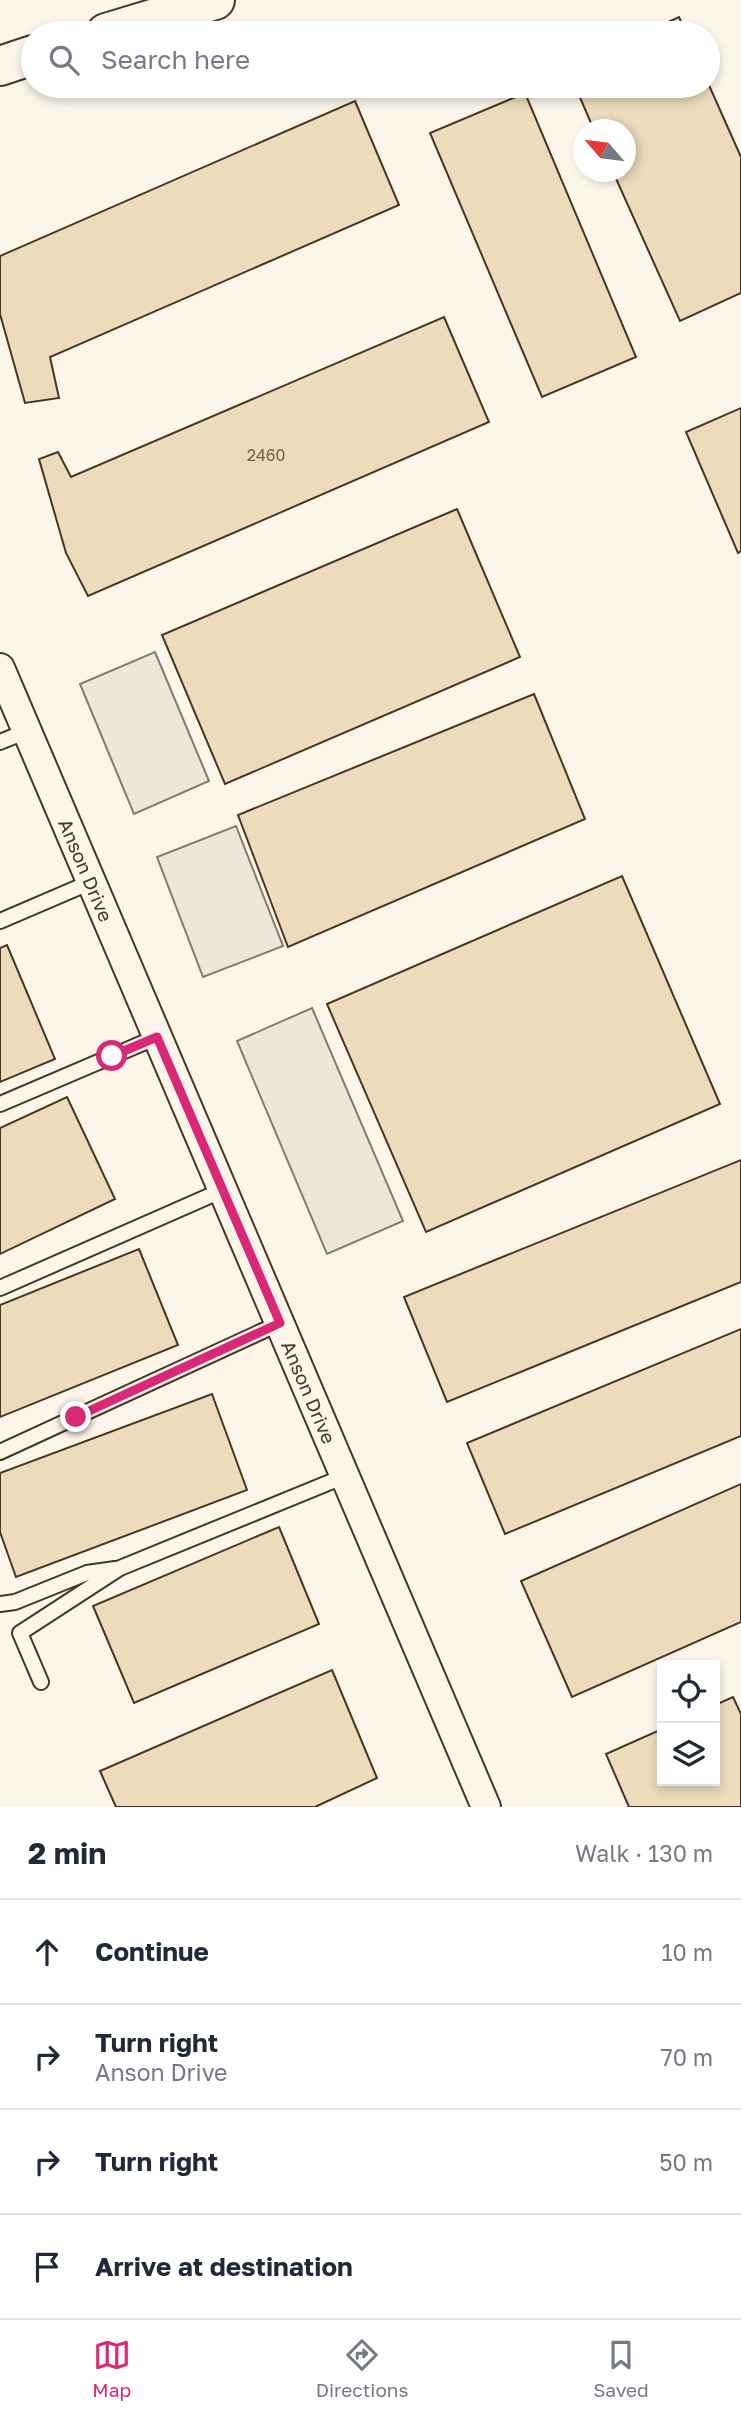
<!DOCTYPE html>
<meta charset="utf-8">
<style>
body{margin:0;font-family:"Golos Text",sans-serif;background:#f2f2f3;color:#1f2937}
.controls{position:absolute;right:21px;bottom:21px;display:grid;overflow:hidden;border-radius:0px;box-shadow:0 4px 10px #0003}
.controls button{width:63px;height:63px;display:grid;place-items:center;padding:0;border:0;border-bottom:2px solid #e0e1e3;background:#fff;color:#1f2937;font:35px sans-serif}
.compass{position:absolute;left:573px;top:119px;width:63px;height:63px;border-radius:50%;background:#fff;box-shadow:0 4px 10px #0003;rotate:298deg}
.stop{position:absolute;width:21px;height:21px;margin:-16px;border:5px solid #db2777;border-radius:50%;background:#fff}
.stop.end{background:#db2777;border-color:#fff;box-shadow:0 2px 7px #0008}
.list{margin:0;padding:0;list-style:none}
h2{display:flex;justify-content:space-between;align-items:center;height:91px;margin:0;padding:0 28px;font-size:30px}
h2 small{font-size:23px;font-weight:400;color:#747a83}
.list li{display:grid;grid-template-columns:46px 1fr auto;gap:21px;align-items:center;box-sizing:border-box;height:105px;padding:0 28px;border-top:2px solid #e0e1e3}
.list b{display:block;font-size:26px;white-space:nowrap}
.list p{margin:0;font-size:23px;white-space:nowrap;color:#747a83}
.list em{font-size:23px;font-style:normal;color:#747a83}
.icon{flex:none;width:38px;height:38px;fill:none;stroke:currentColor;stroke-width:2;stroke-linecap:round;stroke-linejoin:round}
.map{position:relative;flex:none;width:741px;height:1807px;overflow:hidden}
.search{position:absolute;background:#fff;box-shadow:0 4px 10px #0003;left:21px;right:21px;top:21px;height:77px;display:flex;align-items:center;gap:18px;box-sizing:border-box;padding:0 24px;border-radius:38px;color:#747a83;font-size:26px}
.sheet{height:511px;background:#fff}
nav{display:flex;justify-content:space-around;align-items:center;box-sizing:border-box;height:98px;border-top:2px solid #e0e1e3;background:#fff;font-size:19px;color:#747a83}
nav a{display:grid;justify-items:center;gap:4px}
nav .on{color:#db2777}
.map>svg:first-child{display:block}
.parking{fill:#ede7d9;stroke:#887966;stroke-width:2}
.building{fill:#ecdcbc;stroke:#4a3520;stroke-width:2}
.lines{fill:none;stroke-linecap:round;stroke-linejoin:round}
.lane-casing{stroke:#4a3520;stroke-width:18}
.street-casing{stroke:#4a3520;stroke-width:32}
.secondary-casing{stroke:#4a3520;stroke-width:42}
.lane{stroke:#fbf6e9;stroke-width:14}
.street{stroke:#fbf6e9;stroke-width:28}
.secondary{stroke:#fbf6e9;stroke-width:38}
.route{stroke:#db2777;stroke-width:9}
.labels{text-anchor:middle;dominant-baseline:central;stroke-width:5;stroke-linejoin:round;paint-order:stroke}
.number-label{font-size:16px;fill:#725f47}
.street-label{font-size:19px;fill:#4a3520;stroke:#fbf6e9}
</style>
<div class="map">
<svg width="741" height="1807" viewBox="0 0 741 1807">
<rect width="100%" height="100%" fill="#fbf6e9"/>
<path class="parking" d="M155 652 209 781 134 814 80 684Z
M236 826 283 946 203 977 157 857Z
M312 1008 403 1221 327 1254 237 1041Z"/>
<path class="building" d="M679 17 686 33H644Z
M708 83 741 157V293L680 321 613 172H626V130H594L575 86H708Z
M525 93 636 357 542 397 430 133Z
M355 101 399 205 50 357 59 398 25 403 0 314V256Z
M444 317 489 422 88 596 66 553 39 459 58 452 71 477Z
M741 408V551L738 553 686 432Z
M457 509 520 657 225 784 162 635Z
M534 694 585 819 288 947 238 815Z
M622 876 720 1104 426 1232 327 1004Z
M7 945 55 1059 0 1082V948Z
M67 1097 115 1199 0 1254V1128Z
M741 1160V1282L447 1402 404 1297Z
M139 1249 178 1345 0 1417V1305Z
M741 1329V1436L505 1534 467 1443Z
M212 1394 247 1490 16 1577 0 1532V1473Z
M741 1484V1622L572 1697 521 1581Z
M279 1527 319 1624 134 1703 93 1606Z
M332 1670 377 1778 315 1807H116L100 1771Z
M733 1697 741 1714V1807H629L606 1754 662 1729V1781H715V1705Z"/>
<g class="lines">
<g class="lane-casing">
<path id="lane" d="M0 742 27 731
M0 921 91 882
M0 1104 157 1037
M0 1288 223 1190
M0 1452 280 1323
M0 1604 15 1602 87 1573 115 1569
M41 1682 20 1633 120 1568 345 1476"/>
</g>
<g class="street-casing">
<path id="street" d="M0 668 486 1807"/>
</g>
<g class="secondary-casing">
<path id="secondary" d="M106 33 215 0
M0 66 33 55"/>
</g>
<use href="#lane" class="lane"/>
<use href="#street" class="street"/>
<use href="#secondary" class="secondary"/>
</g>
<g class="lines">
<path class="route" d="M76 1417 280 1323 157 1037 112 1056"/>
</g>
<g class="labels">
<g class="number-label">
<text x="266" y="455">2460</text>
</g>
<g class="street-label">
<text transform="translate(86 870) rotate(67)">Anson Drive</text>
<text transform="translate(309 1392) rotate(67)">Anson Drive</text>
</g>
</g>
</svg>
<div class="controls">
<button><svg class="icon" aria-label="locate" viewBox="0 0 24 24"><circle cx="12" cy="12" r="6"/><path d="M12 2v4M12 18v4M2 12h4M18 12h4"/></svg></button>
<button><svg class="icon" aria-label="layers" viewBox="0 0 24 24"><path d="M12 4l9 5-9 5-9-5zM3 14l9 5 9-5"/></svg></button>
</div>
<svg class="compass" viewBox="-18 -18 36 36"><path d="M0-13l5 13h-10z" fill="#e53935"/><path d="M0 13l5-13h-10z" fill="#747a83"/></svg>
<div class="stop" style="left:112px;top:1056px"></div>
<div class="stop end" style="left:76px;top:1417px"></div>
<div class="search"><svg class="icon" aria-label="search" viewBox="0 0 24 24"><circle cx="10" cy="10" r="6"/><path d="M15 15l6 6"/></svg>Search here</div>
</div>
<section class="sheet">
<h2>2 min<small>Walk · 130 m</small></h2>
<ul class="list">
<li><svg class="icon" aria-label="ahead" viewBox="0 0 24 24"><path d="M12 20V5M6 11l6-6 6 6"/></svg><div><b>Continue</b></div><em>10 m</em></li>
<li><svg class="icon" aria-label="right" viewBox="0 0 24 24"><path d="M7 20v-9h11M14 6l5 5-5 5"/></svg><div><b>Turn right</b><p>Anson Drive</p></div><em>70 m</em></li>
<li><svg class="icon" aria-label="right" viewBox="0 0 24 24"><path d="M7 20v-9h11M14 6l5 5-5 5"/></svg><div><b>Turn right</b></div><em>50 m</em></li>
<li><svg class="icon" aria-label="arrive" viewBox="0 0 24 24"><path d="M6 21V4h12l-3 4 3 4H6"/></svg><div><b>Arrive at destination</b></div></li>
</ul>
</section>
<nav>
<a class="on"><svg class="icon" aria-label="map" viewBox="0 0 24 24"><path d="M3 6l6-2 6 2 6-2v14l-6 2-6-2-6 2zM9 4v14M15 6v14"/></svg>Map</a>
<a><svg class="icon" aria-label="directions" viewBox="0 0 24 24"><path d="M12 3l9 9-9 9-9-9zM9 14v-3h6M13 9l2 2-2 2"/></svg>Directions</a>
<a><svg class="icon" aria-label="saved" viewBox="0 0 24 24"><path d="M7 4h10v16l-5-4-5 4z"/></svg>Saved</a>
</nav>
